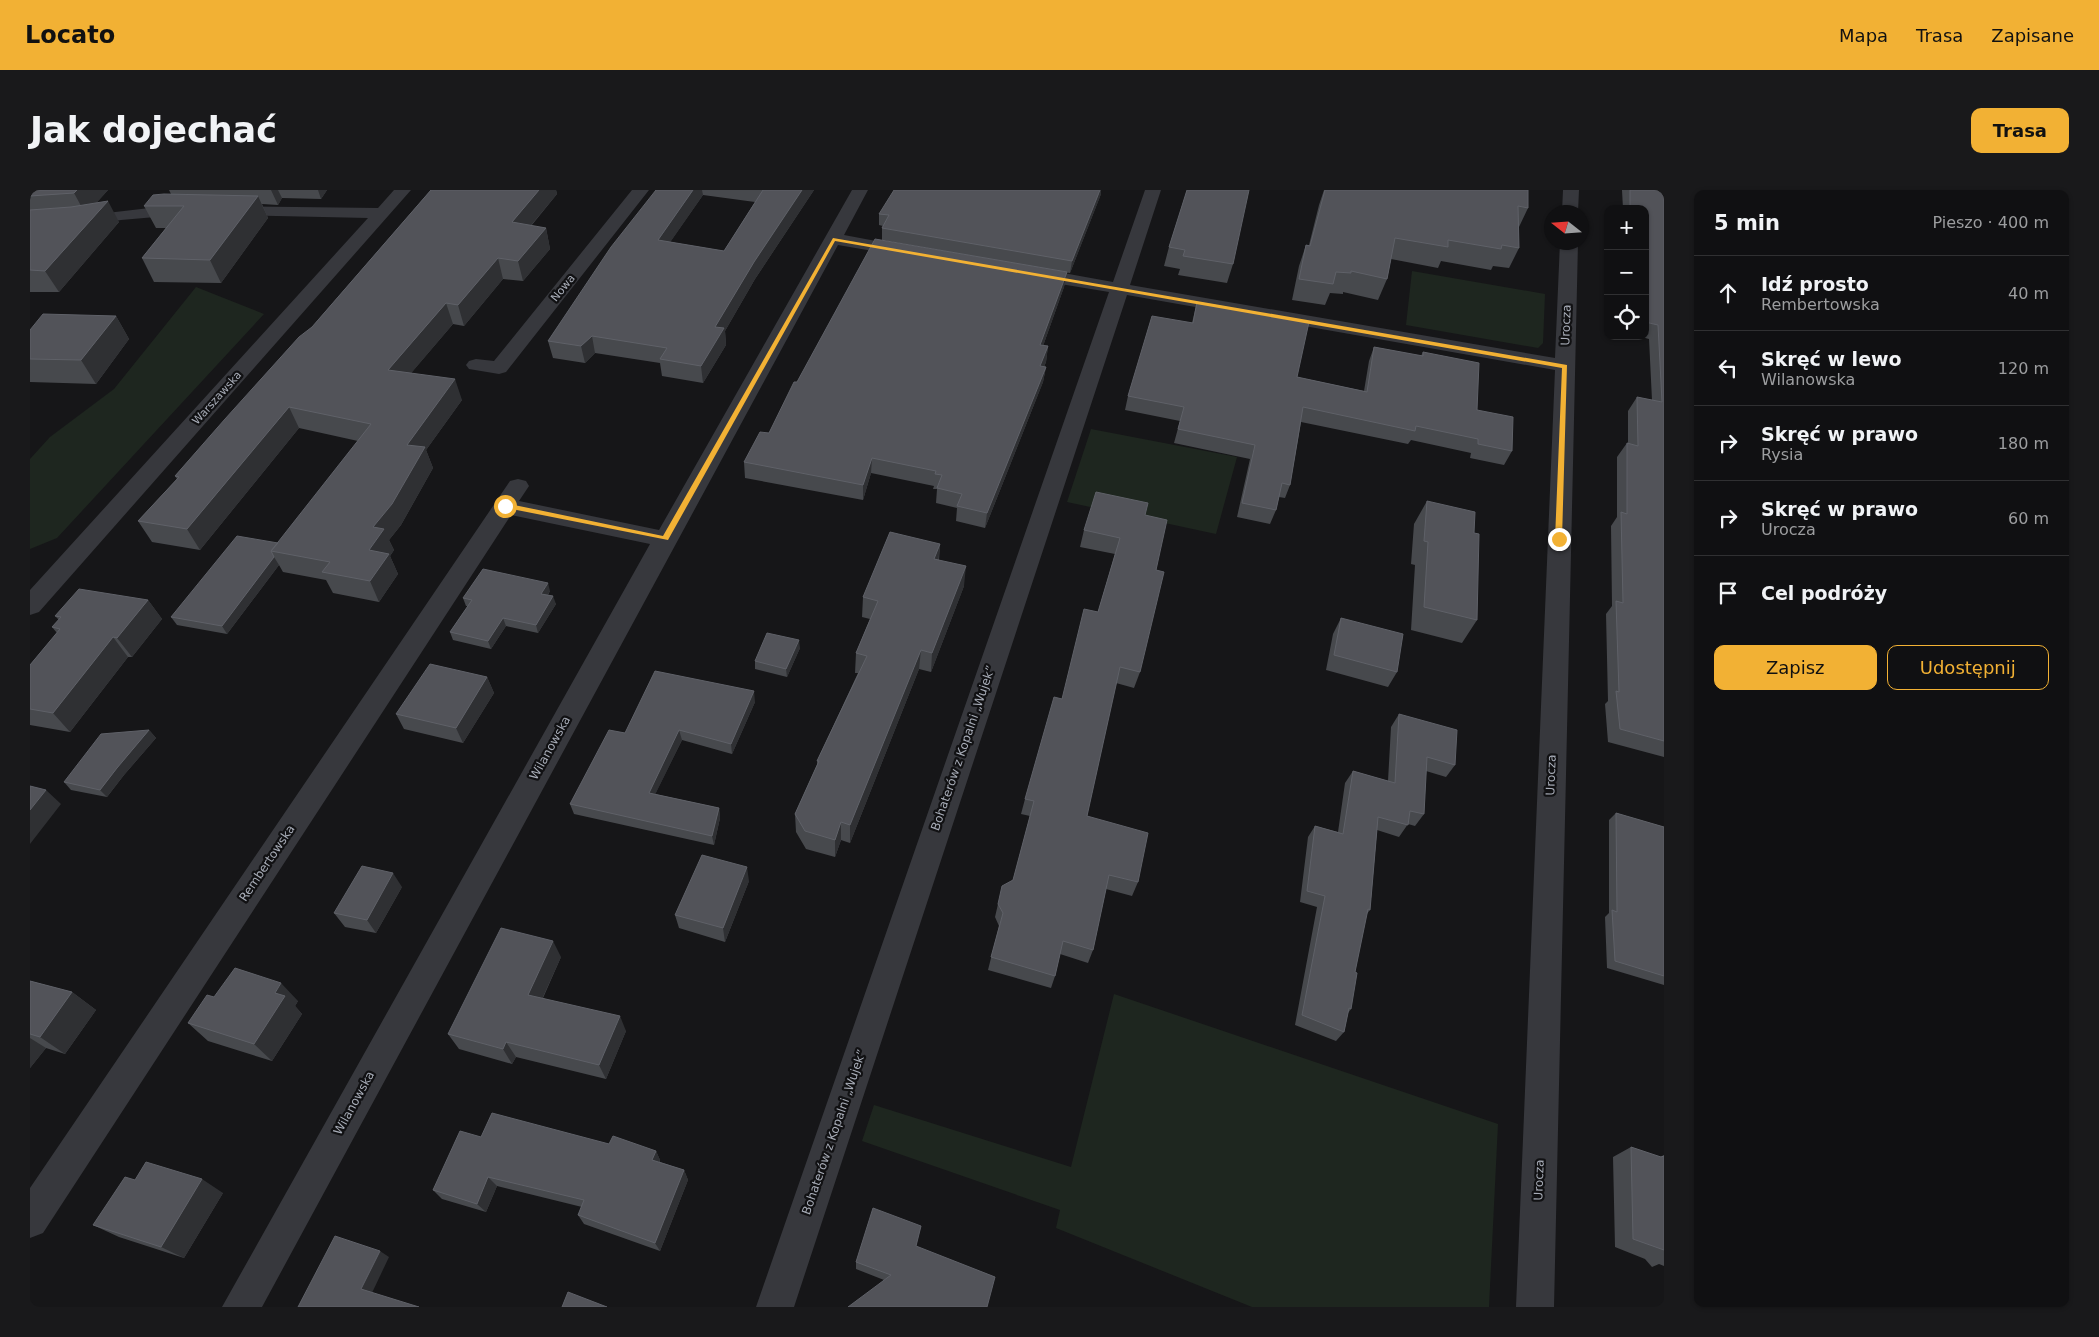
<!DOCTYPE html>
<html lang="pl">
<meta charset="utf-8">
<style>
body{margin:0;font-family:"DejaVu Sans",sans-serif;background:#19191b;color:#f1f3f6}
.controls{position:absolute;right:15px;top:15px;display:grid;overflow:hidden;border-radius:10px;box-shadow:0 1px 4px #0004}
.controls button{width:45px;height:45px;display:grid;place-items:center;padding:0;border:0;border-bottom:1px solid #303032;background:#101012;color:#f1f3f6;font:25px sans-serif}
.compass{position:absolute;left:1514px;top:15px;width:45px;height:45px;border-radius:50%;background:#101012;box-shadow:0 1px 4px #0004;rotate:287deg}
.stop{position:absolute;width:15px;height:15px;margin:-11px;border:4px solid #f2b134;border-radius:50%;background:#fff}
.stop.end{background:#f2b134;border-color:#fff;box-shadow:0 1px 5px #0008}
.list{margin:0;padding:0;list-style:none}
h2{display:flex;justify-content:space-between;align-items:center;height:65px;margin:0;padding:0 20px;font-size:21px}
h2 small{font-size:16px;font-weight:400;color:#9c9d9f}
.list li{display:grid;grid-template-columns:32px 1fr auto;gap:15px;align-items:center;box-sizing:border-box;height:75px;padding:0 20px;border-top:1px solid #303032}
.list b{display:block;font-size:19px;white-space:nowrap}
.list p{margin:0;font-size:16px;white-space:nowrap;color:#9c9d9f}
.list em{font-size:16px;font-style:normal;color:#9c9d9f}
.actions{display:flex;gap:10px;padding:15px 20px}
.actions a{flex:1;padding:11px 0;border:1px solid #f2b134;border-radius:10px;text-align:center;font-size:18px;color:#f2b134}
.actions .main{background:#f2b134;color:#111}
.icon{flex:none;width:28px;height:28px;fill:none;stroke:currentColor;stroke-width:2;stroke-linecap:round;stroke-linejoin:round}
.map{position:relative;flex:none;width:1634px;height:1117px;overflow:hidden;border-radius:10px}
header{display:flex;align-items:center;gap:30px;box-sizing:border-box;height:70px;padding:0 25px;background:#f2b134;color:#111}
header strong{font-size:24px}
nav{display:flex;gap:28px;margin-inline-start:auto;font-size:18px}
.intro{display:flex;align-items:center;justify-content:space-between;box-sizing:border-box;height:120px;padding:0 30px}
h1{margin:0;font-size:35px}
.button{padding:12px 22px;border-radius:10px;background:#f2b134;color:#111;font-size:18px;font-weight:700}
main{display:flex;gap:30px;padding:0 30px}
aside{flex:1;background:#101012;border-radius:10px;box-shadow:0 1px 4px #0004}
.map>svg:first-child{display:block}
.green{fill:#1e261f}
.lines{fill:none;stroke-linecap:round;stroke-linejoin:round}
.minor{fill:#37383d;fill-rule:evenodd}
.wall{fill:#47494d;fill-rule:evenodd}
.shaded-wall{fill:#2f3033}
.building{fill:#525359;stroke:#5f6168}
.route{fill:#f2b134}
.labels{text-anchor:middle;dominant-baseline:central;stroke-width:4.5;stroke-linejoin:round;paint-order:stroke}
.far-street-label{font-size:11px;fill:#a8adb8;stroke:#111113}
.street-label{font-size:12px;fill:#a8adb8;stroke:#111113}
</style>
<header>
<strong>Locato</strong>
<nav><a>Mapa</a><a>Trasa</a><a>Zapisane</a></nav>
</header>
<div class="intro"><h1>Jak dojechać</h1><a class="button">Trasa</a></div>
<main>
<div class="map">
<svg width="1634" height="1117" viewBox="0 0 1634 1117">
<rect width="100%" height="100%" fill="#161618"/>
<path class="green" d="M1382 81 1515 104 1513 153 1508 158 1376 135Z
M166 97 234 124 27 348 0 359V269L20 247 84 199Z
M1061 239 1207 267 1186 344 1037 312Z
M1084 804 1468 934 1459 1117H1222L1026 1038 1030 1020 832 951 844 915 1041 977Z"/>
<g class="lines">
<path class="minor" d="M364 0H381L9 422 0 425V400L338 28 197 25 191 24 188 20 191 16 348 18Z
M602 0H619L476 182 469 184 439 179 436 175 439 171 446 169 464 171Z
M822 0H838L814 45 878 57 884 58 887 62 884 66 878 67 808 55 232 1117H192L620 354 481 325 13 1043 0 1048V998L480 291 488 289 496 291 499 296 489 311 629 340Z
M1115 0H1131L1100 95 1525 168 1530 52H1548L1524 1117H1486L1525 180 1097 105 764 1117H726L1079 102 1000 89 993 87 991 83 993 79 1000 77 1083 92Z
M1533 0H1549L1548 22H1532Z
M154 15 160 16 163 20 160 24 91 30 53 37 0 40V30C52 27 102 19 154 15Z"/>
</g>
<path class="wall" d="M0 0H78L66 13 89 32 29 102H0Z
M139 0H297L291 9 252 8 248 15 232 14 238 28 191 93 124 92 112 68 136 38H126L114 16 141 4Z
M401 0H526L527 4 501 36 516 38 520 59 493 91 473 89 434 136 423 134 381 183 432 210 396 260 403 278 371 335 359 350 364 360 360 366 368 384 349 412 303 403 296 390 253 382 249 375 197 444 147 435 141 427 248 353 328 251 269 238 170 360 122 352 108 331 147 289 145 286 282 137Z
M626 0H784L725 89 695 141 696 155 673 193 632 186 630 173 565 163 555 173 523 168 518 151ZM673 5 725 12 694 61 640 52Z
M1157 0 1203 74 1197 93 1148 85 1150 79 1134 76 1139 57Z
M1294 0H1498V18L1489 37V58L1479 78 1463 76 1461 80 1411 71 1408 78 1361 69 1357 89 1348 110 1313 102V104L1300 103 1295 115 1262 110 1269 76 1276 55H1279L1289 15Z
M1592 0H1634V567L1578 552 1575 514 1578 511 1576 424 1582 416 1581 336 1587 327V267L1597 253 1598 254V221L1607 207 1622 210 1619 149 1608 146H1615V19H1593Z
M1071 4 1040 83 852 50V38L853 36 849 35V24Z
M1037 82 1034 97 1013 156H1018L1016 172 1014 177H1016L1013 192 955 338 926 331 927 318 906 313 907 299H903L904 296 841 283 833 310 715 288 714 272 739 243 767 192Z
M1167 112 1267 187 1334 201 1339 171 1344 157 1391 166 1393 162 1447 220 1482 261 1474 275 1440 268 1441 263 1381 250 1378 254 1271 232 1260 295 1255 308 1249 307 1246 320 1240 334 1207 327 1220 269 1144 253 1150 231 1095 220 1098 206 1162 133Z
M86 126 99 149 66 194 0 192V140Z
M1397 311 1444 343 1447 430 1432 453 1381 440 1385 375 1381 374 1384 334Z
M1115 325 1110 482 1104 498 1086 493 1057 626 1108 692 1102 706 1076 699 1063 760 1058 773 1030 764 1025 786 1021 798 958 780 969 736 965 727 968 714 983 690 1000 626 991 624 995 609 1032 509 1068 422 1085 364 1050 357 1054 340Z
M910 354 909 370 934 396 901 482 889 479 820 653 811 650 805 667 776 659 766 642 765 624 787 575V571L828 483H825L826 463 840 429 832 427 833 407Z
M520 401 518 405 526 414 508 443 476 436 461 459 423 450 420 442 438 416H436L433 408Z
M118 410 132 429 102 467H98L40 542 0 535V475L27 443 22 437 29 430 25 426Z
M1311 428 1367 482 1358 497 1296 480 1303 444Z
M770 458 757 487 725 479V471Z
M457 487 464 503 433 553 374 539 366 524Z
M725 512 702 564 652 550 625 604 689 618 690 628 684 655 544 624 540 614 595 543Z
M1369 524 1425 575 1416 587 1396 581 1394 624 1385 636 1378 634 1369 647 1347 640 1340 720 1336 725 1325 782 1321 819 1318 823 1314 842 1306 851 1265 835 1287 717 1270 712 1278 647 1285 636 1308 642 1315 593 1323 581 1358 591 1361 537Z
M119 540 126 548 94 585 77 607 41 600 34 592Z
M1586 623 1634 637V795L1577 778 1575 727 1579 723V630Z
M719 691 695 752 649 738 645 725Z
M372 697 346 743 315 737 304 723Z
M531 767 513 808 596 841 576 889 486 867 482 874 429 859 418 844Z
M0 791 42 802 66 820 35 864 16 858 0 878Z
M184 807 268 811 265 816 272 824 242 871 178 851 158 833Z
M451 947 579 954 626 961 630 970V972L654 980 658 990 630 1061 554 1034 548 1025 552 1017 467 996 456 1022 412 1009 403 1000Z
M1601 957 1630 967 1634 965V1076L1629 1074 1622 1077 1615 1069 1585 1057 1583 967Z
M105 990 193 1003 154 1068 89 1047 63 1035Z
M886 1057 965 1087 854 1090 826 1079V1072Z"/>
<path class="shaded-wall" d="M47 0H78L56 25 44 3Z
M241 0H248L252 8 248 15Z
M288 0H297L291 9Z
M509 0H526L527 4 487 52 482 32Z
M663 0H672L673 5 630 67 628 50Z
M772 0H784L725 89 695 141 696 155 673 193 671 176 685 137 724 72Z
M1070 0H1071V4L1040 83 1042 71Z
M228 6 238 28 191 93 180 70Z
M78 11 89 32 29 102 15 81Z
M516 38 520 59 493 91 488 71Z
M468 68 473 89 434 136 428 115Z
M1037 82 1034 97 1008 170 1010 155Z
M416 113 423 134 366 201 358 180Z
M86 126 99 149 66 194 51 170Z
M562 146 565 163 555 173 551 156Z
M1018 156 1016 172 1008 191 1010 176Z
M1016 177 1013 192 955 338 957 323Z
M425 189 432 210 396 260 403 278 371 335 359 350 364 360 360 366 368 384 349 412 340 391 339 360 343 337 377 255Z
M259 217 269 238 170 360 157 339Z
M842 268 841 283 833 310V295Z
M910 354 908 374 904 369Z
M244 367 249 375 197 444 192 436Z
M936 376 934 396 901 482 902 463Z
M518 393 520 401 513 412 511 404Z
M523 406 526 414 508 443 506 435Z
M118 410 132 429 102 467 87 448Z
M473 428 476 436 461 459 458 451Z
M83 447 98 467 40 542 23 523Z
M769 450 770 458 757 487 756 479Z
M891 460 889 479 820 653V635Z
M457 487 464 503 433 553 426 538Z
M724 501 725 512 702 564 701 554Z
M119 540 126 548 94 585 77 607 70 600 87 578Z
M649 540 652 550 622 611 619 603 620 601Z
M16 600 31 614 0 654V620Z
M689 618 690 628 684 655 682 646Z
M811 632V650L805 667V650Z
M717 677 719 691 695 752 693 738Z
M363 683 372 697 346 743 337 730Z
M523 751 531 767 507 820 498 805Z
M251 793 268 811 265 816 272 824 242 871 224 854 245 803Z
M42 802 66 820 35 864 10 847Z
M590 826 596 841 576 889 569 875Z
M0 848 16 858 0 878Z
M476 852 486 867 482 874 473 859Z
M626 961 630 970 627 979 622 970Z
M654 980 658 990 630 1061 625 1053Z
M458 987 467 996 456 1022 447 1014Z
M172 989 193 1003 154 1068 131 1057Z
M350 1061 359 1067 341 1105 331 1099Z"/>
<path class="building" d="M0 0H47L44 3 0 6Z
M401 0H509L482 32 516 38 488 71 468 68 428 115 416 113 358 180 425 189 377 255 395 257 362 314 343 337 354 339 339 360 359 364 340 391 292 382 300 372 241 361 341 234 259 217 157 339 108 331 149 287 145 286 195 229 269 147 282 137Z
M626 0H663L628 50 694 61 733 0H772L724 72 685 137 694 138 671 176 630 169 637 158 562 146 551 156 518 151 581 57Z
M864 0H1070L1042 71 852 38 859 25 849 24Z
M1157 0H1219L1203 74 1153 66 1155 60 1139 57Z
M1295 0H1498V18L1488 16 1489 58 1472 55 1471 59 1418 50V57L1365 48 1357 89 1321 81V83L1306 82 1303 94 1269 89 1276 55 1280 56Z
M1600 0H1634V551L1590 539 1586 501 1589 502 1586 411 1593 413 1591 322 1597 324V253L1608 256 1607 207 1632 212 1628 135 1615 132V19H1600Z
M134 4 228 6 180 70 112 68 154 16H114L123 5Z
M78 11 15 81 0 80V20L41 17Z
M845 49 1037 82 1010 155 1018 156 1010 176 1016 177 957 323 927 316 932 304 907 298 912 285 905 284 906 281 842 268 833 295 714 272 730 242 739 243 764 192H767Z
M1167 112 1279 132 1267 187 1337 202 1344 157 1393 166V162L1449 173 1447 220 1483 227 1482 261 1448 254V249L1386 236 1385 241 1273 217 1260 295 1252 293 1246 320 1212 313 1225 255 1148 239 1154 217 1098 206 1122 126 1163 133Z
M13 124 86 126 51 170 0 169V140Z
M1066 302 1118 313 1115 325 1137 330 1126 380 1134 382 1110 482 1090 477 1057 626 1118 643 1108 692 1079 685 1063 760 1033 751 1025 786 961 767 973 723 968 714 972 696 983 690 1004 611 995 609 1024 507 1032 509 1054 419 1068 422 1090 348 1054 340Z
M1397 311 1445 322 1444 343 1449 344 1447 430 1394 417 1398 352 1394 351Z
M860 342 910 354 904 369 936 376 902 463 891 460 820 635 811 632 805 650 775 641 765 624 789 571H787L837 466 826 463 848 411 833 407Z
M207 346 248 353 241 361 244 367 192 436 141 427Z
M453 379 518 393 511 404 523 406 506 435 473 428 458 451 420 442 442 410 433 408Z
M49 399 118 410 87 448 83 447 23 523 0 519V475L30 439 22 437 31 427 25 426Z
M1311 428 1373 444 1367 482 1304 465Z
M737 443 769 450 756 479 725 471Z
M400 474 457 487 426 538 366 524Z
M625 481 724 501 701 554 649 540 620 601 619 603 689 618 682 646 540 614 579 540 595 543Z
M1369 524 1427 540 1425 575 1397 567 1394 624 1380 621 1378 635 1348 627 1340 720 1338 719 1325 782 1327 783 1321 819 1319 818 1314 842 1272 825 1295 706 1277 701 1285 636 1313 644 1323 581 1365 593Z
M119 540 87 578 70 600 34 592 71 544Z
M0 596 16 600 0 620Z
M1586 623 1634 637V786L1585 771 1582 720 1587 722Z
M672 665 717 677 693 738 645 725Z
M332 676 363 683 337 730 304 723Z
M471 738 523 751 498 805 590 826 569 875 476 852 473 859 418 844Z
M205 778 251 793 245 803 255 806 224 854 158 833 177 805 184 807Z
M0 791 42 802 10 847 0 844Z
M462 923 579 954 583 946 626 961 622 970 654 980 625 1053 548 1025 554 1010 458 987 447 1014 403 1000 430 941 451 947Z
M1601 957 1631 967 1634 966V1060L1603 1049Z
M116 972 172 989 131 1057 63 1035 95 987 105 990Z
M843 1018 891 1036 886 1056 965 1087 957 1117H818L861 1085 826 1072Z
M305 1046 350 1061 331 1099 389 1117H268Z
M538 1102 577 1117H532Z"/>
<path class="route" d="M803 48 1537 175 1532 349 1529 351 1525 349 1532 178 805 51 638 350 472 317 475 313 633 346Z"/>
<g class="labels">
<g class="far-street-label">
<text transform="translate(533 98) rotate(-51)">Nowa</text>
<text transform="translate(187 208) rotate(-48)">Warszawska</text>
</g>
<g class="street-label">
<text transform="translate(1536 135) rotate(-88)">Urocza</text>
<text transform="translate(520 558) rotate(-61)">Wilanowska</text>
<text transform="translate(933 558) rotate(-71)">Bohaterów z Kopalni „Wujek”</text>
<text transform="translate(1521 585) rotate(-88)">Urocza</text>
<text transform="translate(237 673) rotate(-56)">Rembertowska</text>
<text transform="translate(324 913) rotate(-61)">Wilanowska</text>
<text transform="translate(804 942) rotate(-71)">Bohaterów z Kopalni „Wujek”</text>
<text transform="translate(1509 990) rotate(-88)">Urocza</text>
</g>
</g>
</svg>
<div class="controls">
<button>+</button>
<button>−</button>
<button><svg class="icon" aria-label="locate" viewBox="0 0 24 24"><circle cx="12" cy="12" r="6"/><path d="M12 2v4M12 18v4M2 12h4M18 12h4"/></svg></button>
</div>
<svg class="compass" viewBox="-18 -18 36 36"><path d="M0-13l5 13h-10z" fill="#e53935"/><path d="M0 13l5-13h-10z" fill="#9c9d9f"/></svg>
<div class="stop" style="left:475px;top:316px"></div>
<div class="stop end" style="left:1529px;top:349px"></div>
</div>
<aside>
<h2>5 min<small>Pieszo · 400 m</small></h2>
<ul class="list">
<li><svg class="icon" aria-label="ahead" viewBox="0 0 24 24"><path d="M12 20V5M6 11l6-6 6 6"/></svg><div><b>Idź prosto</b><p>Rembertowska</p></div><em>40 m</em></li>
<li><svg class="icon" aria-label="left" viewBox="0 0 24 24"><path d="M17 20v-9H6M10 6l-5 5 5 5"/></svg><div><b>Skręć w lewo</b><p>Wilanowska</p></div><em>120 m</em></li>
<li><svg class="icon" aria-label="right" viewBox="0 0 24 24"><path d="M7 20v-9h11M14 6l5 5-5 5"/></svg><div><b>Skręć w prawo</b><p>Rysia</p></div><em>180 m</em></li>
<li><svg class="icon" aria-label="right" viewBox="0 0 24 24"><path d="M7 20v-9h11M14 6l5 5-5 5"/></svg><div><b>Skręć w prawo</b><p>Urocza</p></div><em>60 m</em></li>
<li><svg class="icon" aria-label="arrive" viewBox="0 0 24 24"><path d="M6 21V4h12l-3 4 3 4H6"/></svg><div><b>Cel podróży</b></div></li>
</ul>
<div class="actions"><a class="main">Zapisz</a><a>Udostępnij</a></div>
</aside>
</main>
